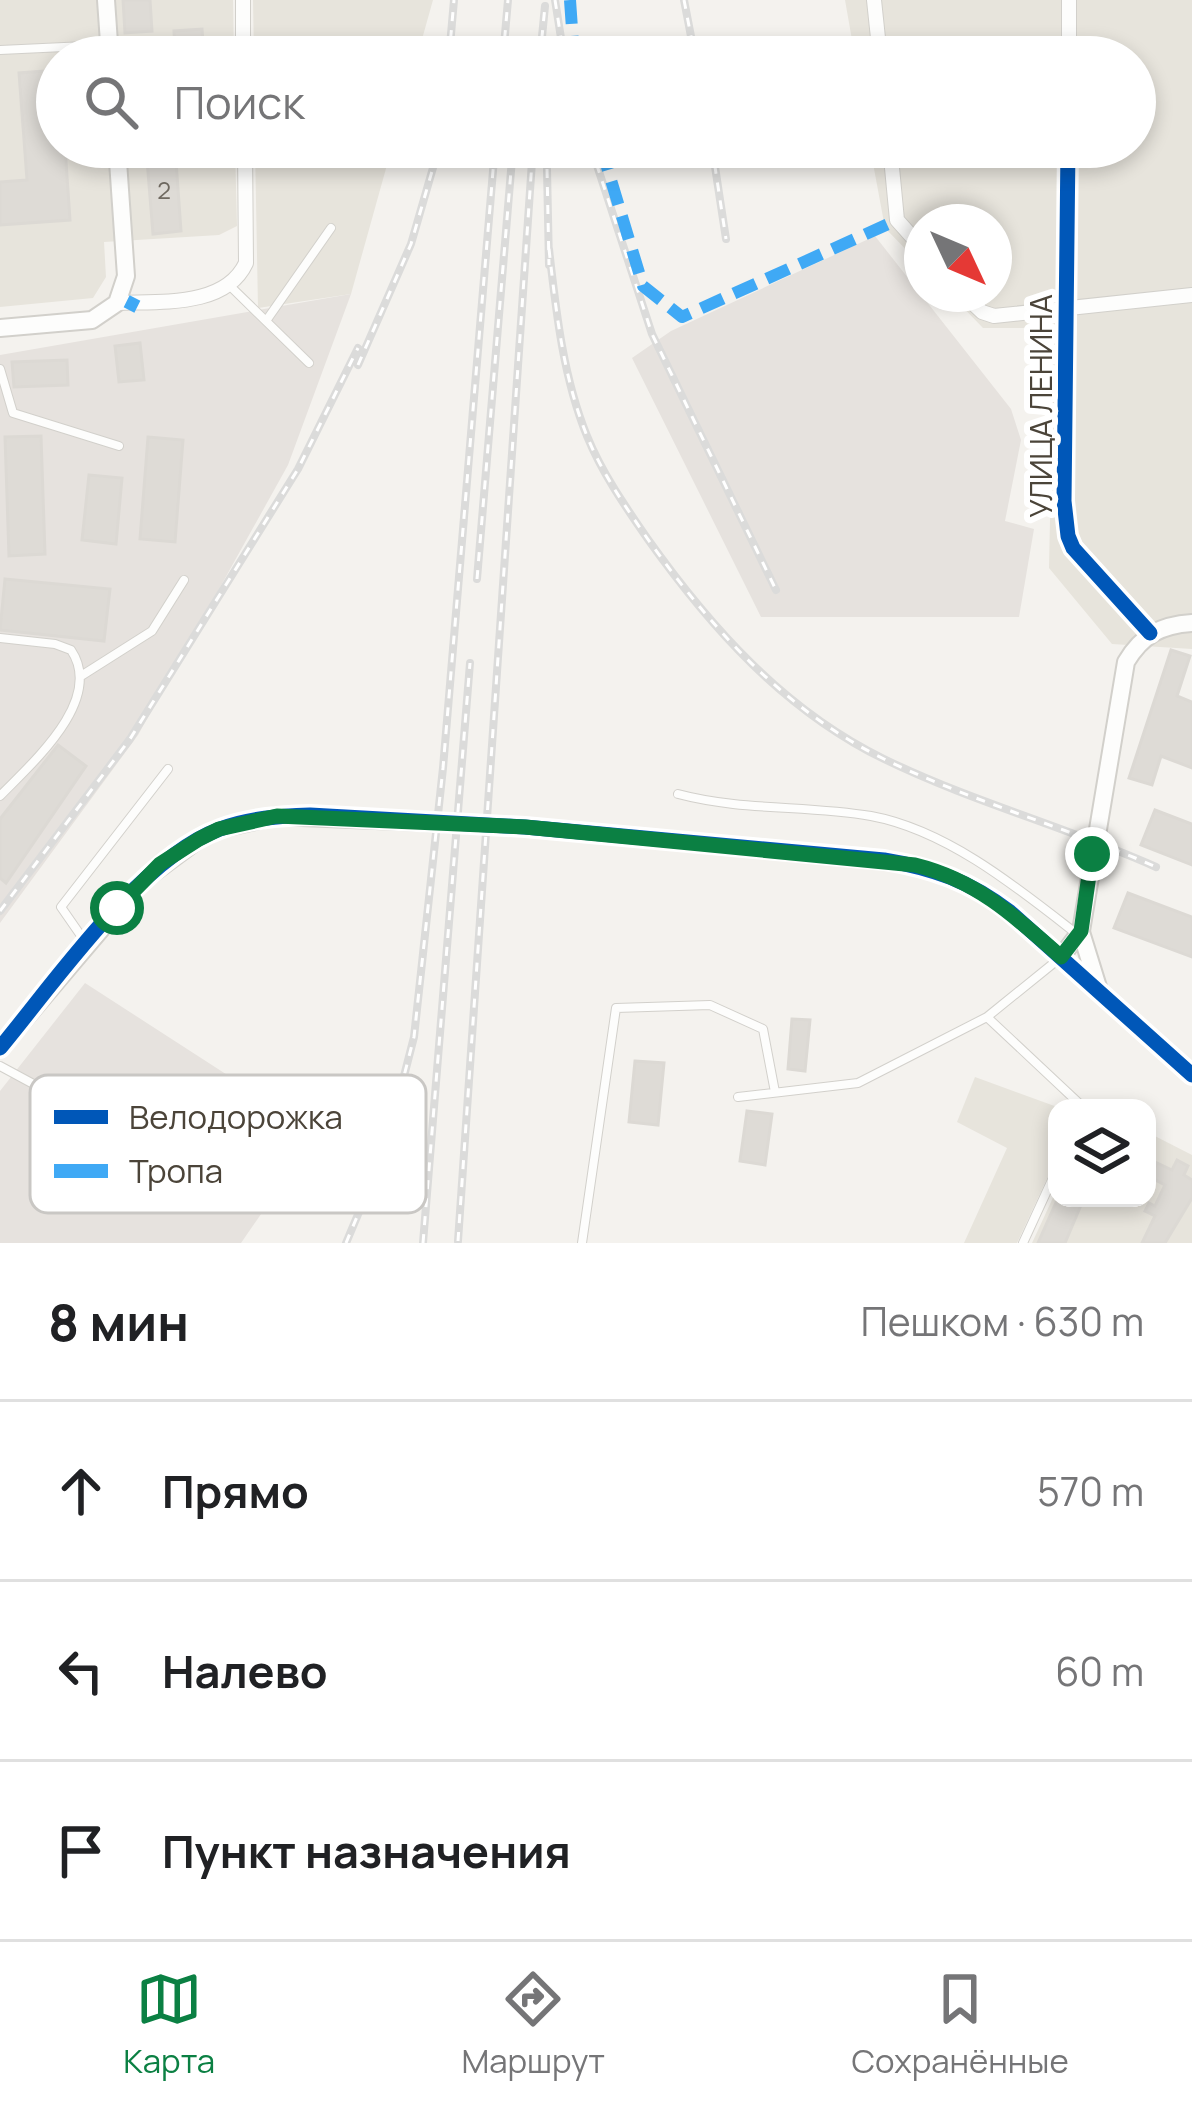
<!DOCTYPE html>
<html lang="ru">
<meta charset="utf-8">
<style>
body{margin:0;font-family:Manrope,sans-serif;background:#f2f2f2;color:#202124}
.controls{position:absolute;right:36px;bottom:36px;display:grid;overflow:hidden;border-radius:24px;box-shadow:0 6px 18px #0003}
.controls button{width:108px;height:108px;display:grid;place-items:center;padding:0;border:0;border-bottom:3px solid #e0e0e0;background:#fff;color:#202124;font:60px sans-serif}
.compass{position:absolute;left:904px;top:204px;width:108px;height:108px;border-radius:50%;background:#fff;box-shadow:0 6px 18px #0003;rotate:134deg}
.stop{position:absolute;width:36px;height:36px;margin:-27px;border:9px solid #0b8043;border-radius:50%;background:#fff}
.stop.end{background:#0b8043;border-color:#fff;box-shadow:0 3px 12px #0008}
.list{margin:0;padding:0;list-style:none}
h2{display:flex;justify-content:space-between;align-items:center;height:156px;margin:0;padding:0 48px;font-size:51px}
h2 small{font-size:39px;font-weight:400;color:#757577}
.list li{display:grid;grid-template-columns:78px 1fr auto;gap:36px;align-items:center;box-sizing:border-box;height:180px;padding:0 48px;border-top:3px solid #e0e0e0}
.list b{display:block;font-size:45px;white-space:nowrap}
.list em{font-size:39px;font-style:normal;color:#757577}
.icon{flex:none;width:66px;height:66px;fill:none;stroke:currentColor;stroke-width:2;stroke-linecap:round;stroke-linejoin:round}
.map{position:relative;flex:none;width:1192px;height:1243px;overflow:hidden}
.search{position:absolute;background:#fff;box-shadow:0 6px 18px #0003;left:36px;right:36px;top:36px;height:132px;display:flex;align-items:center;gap:30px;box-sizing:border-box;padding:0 42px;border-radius:66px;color:#757577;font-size:45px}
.sheet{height:696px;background:#fff}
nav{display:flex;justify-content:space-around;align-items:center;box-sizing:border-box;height:168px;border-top:3px solid #e0e0e0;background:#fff;font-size:33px;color:#757577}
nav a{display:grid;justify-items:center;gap:6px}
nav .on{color:#0b8043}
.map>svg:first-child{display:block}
.residential{fill:#e7e4dc}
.industrial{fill:#e6e2de}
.building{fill:#dedbd6;stroke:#dcd9d4;stroke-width:3}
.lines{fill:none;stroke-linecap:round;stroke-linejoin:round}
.service-casing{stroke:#d2d0cb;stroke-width:10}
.minor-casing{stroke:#d2d0cb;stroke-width:16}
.tertiary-casing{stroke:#d2d0cb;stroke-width:20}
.service{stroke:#fdfdfc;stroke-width:8}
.minor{stroke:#fdfdfc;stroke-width:14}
.tertiary{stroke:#fdfdfc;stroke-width:16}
.rail-casing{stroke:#dbdbda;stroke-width:8}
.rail{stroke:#fff;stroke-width:3;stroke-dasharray:9;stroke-linecap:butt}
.tertiary-bridge-casing{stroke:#d2d0cb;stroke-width:20;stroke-linecap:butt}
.tertiary-bridge{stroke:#fdfdfc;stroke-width:16}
.quiet{stroke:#3fa9f5;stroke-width:12;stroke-dasharray:24 12;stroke-linecap:butt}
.cycleway-casing{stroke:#fff;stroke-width:22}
.cycleway{stroke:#0057b8;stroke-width:15}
.route{stroke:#0b8043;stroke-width:15}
.labels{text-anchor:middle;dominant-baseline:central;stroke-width:12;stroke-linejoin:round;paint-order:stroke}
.number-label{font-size:24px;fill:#706a61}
.street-label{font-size:30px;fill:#4b4439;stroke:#fff}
.key{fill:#fff;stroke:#c9c7c4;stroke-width:3}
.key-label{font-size:33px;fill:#4b4439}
</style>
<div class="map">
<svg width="1192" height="1243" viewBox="0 0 1192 1243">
<rect width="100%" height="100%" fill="#f4f2ee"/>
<path class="residential" d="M0 0H233L234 57H57V147H235L237 226 219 235 104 242 106 277 93 298 0 307Z
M253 0H433L417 57H254Z
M845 0H1192V649L1112 644 1049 568 1054 328H983L950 294H994V222H922V266L885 228 870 147H1135V57H855Z
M255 147H392L351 294 258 308Z
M975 1077 1060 1108H1057V1157L1017 1243H964L1007 1148 957 1122Z
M1147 1132 1192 1155V1243H1032L1057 1189V1198H1147Z"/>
<path class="industrial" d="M875 236 1011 409 1021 440 1005 521 1034 529 1019 617H761L632 358 671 331Z
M351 294 288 465 138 735 0 923V355Z
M85 983 317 1133 241 1243H0V1091Z"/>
<path class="building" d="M123 0H150L152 31 125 33Z
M202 29 204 57H175L174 31Z
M57 70V147H65L70 220 0 225V182L27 180 19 73Z
M146 147H175L181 231 153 234Z
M140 343 144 380 119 382 115 346Z
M67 360 68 385 14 387 12 362Z
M41 436 45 554 9 556 5 437Z
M148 437 183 440 175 542 140 539Z
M89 475 122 478 116 544 82 540Z
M5 579 110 589 104 641 0 630Z
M1171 650 1190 656 1177 696 1192 702V768L1161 756 1152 785 1129 778Z
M58 745 86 766 6 883 0 878V819Z
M1155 810 1192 824V865L1141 845Z
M1128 893 1192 917V957L1114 928Z
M792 1019 810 1020 805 1071 788 1069Z
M635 1061 664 1063 658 1125 629 1122Z
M747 1111 772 1114 765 1165 740 1161Z
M1177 1160 1188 1166 1184 1175 1192 1180V1198L1165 1243H1142L1155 1216 1145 1211 1149 1203 1155 1206 1165 1185 1150 1177 1157 1163 1172 1170Z
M1058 1198H1084L1065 1243H1038Z"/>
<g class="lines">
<g class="service-casing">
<path id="service" d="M0 50 107 45
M229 285 309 363
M266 321 331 228
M0 369 13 413 119 446
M0 638 55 644 71 650C105 700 32 763 0 796
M81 676 152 631 184 580
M678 794C742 811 806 805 871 816 947 830 1018 888 1078 935
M86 943 61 907 168 769
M1060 958 987 1017 1084 1108
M0 1066 63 1100
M738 1097 858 1083 987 1017
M582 1243 616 1008 710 1005 763 1029 775 1092
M1023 1243 1057 1169"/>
</g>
<g class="minor-casing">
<path id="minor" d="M243 0V57
M874 0 880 57
M1069 57V0
M890 147 897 220 922 248
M1068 147 1064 501 1068 536 1073 548 1150 633
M963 294 982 312 994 316 1192 295
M117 303C159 301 225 308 246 263L245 147"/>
</g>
<g class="tertiary-casing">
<path id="tertiary" d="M106 0 110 57
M0 328 92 320 117 303 126 276 117 147
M525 827 884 860C933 868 970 881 1010 912L1192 1075
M1081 932 1098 987
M1061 957 1081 931 1126 662C1142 635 1161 625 1192 623
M0 1048 141 882 199 839 219 829 277 816 400 821"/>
</g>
<use href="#service" class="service"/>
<use href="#minor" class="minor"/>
<use href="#tertiary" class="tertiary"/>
<g class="rail-casing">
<path id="rail" d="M555 0 564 57
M684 0 695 57
M449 57 454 0
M503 57 508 0
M540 57 545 6
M591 147 652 334 776 590
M712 147 726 239
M547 169 549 265
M549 249C556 311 563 377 587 436 602 473 625 506 647 538 711 628 784 710 884 759 972 802 1067 827 1156 867
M358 365 411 244 439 147
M477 579 513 147
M0 911 130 739 298 469 358 348
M458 1241 533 147
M346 1243 385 1150 414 1037 443 768 495 147
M423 1243 470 663"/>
</g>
<use href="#rail" class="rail"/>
<g class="tertiary-bridge-casing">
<path id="tertiary-bridge" d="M400 821 525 827"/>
</g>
<use href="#tertiary-bridge" class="tertiary-bridge"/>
<path class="quiet" d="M570 0 574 57
M601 147 643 286 682 317 897 220
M129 310 135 298"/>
<g class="cycleway-casing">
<path id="cycleway" d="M1068 147 1064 501 1068 536 1073 548 1150 633
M0 1048C55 982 140 858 220 829 249 818 280 816 310 815L525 827 884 860C933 868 970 881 1010 912L1192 1075"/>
</g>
<use href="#cycleway" class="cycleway"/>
</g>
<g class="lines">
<path class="route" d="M117 908 160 864 199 839 219 829 277 816 525 827 915 865C976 880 1015 916 1061 957L1081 931 1092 854"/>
</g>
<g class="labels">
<g class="number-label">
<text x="164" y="189">2</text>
</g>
<g class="street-label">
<text transform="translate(1040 406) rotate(-90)">УЛИЦА ЛЕНИНА</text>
</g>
</g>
<rect x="30" y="1075" width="396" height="138" rx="18" class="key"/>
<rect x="54" y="1110" width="54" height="14" fill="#0057b8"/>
<rect x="54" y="1164" width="54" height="14" fill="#3fa9f5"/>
<g class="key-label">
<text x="129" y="1129">Велодорожка</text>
<text x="129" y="1183">Тропа</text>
</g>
</svg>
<div class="controls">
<button><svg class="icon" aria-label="layers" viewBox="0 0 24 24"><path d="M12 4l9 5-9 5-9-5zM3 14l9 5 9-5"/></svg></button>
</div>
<svg class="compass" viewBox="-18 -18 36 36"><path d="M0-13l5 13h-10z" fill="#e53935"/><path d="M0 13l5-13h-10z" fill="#757577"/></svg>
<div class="stop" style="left:117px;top:908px"></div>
<div class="stop end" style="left:1092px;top:854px"></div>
<div class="search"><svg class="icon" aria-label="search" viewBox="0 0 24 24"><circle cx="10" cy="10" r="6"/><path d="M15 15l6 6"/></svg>Поиск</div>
</div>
<section class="sheet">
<h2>8 мин<small>Пешком · 630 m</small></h2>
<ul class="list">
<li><svg class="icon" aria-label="ahead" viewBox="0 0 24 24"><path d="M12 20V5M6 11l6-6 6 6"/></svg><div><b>Прямо</b></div><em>570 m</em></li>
<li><svg class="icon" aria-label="left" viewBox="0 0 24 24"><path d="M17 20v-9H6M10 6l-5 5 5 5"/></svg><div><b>Налево</b></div><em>60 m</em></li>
<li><svg class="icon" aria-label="arrive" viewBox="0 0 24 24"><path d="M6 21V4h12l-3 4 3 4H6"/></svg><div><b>Пункт назначения</b></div></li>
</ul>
</section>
<nav>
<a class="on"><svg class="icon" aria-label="map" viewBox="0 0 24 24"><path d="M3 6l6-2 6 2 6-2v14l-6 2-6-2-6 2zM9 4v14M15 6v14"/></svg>Карта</a>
<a><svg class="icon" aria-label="directions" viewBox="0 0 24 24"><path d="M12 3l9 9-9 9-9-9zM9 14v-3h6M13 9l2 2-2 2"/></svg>Маршрут</a>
<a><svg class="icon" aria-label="saved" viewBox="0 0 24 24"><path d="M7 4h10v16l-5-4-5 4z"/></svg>Сохранённые</a>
</nav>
